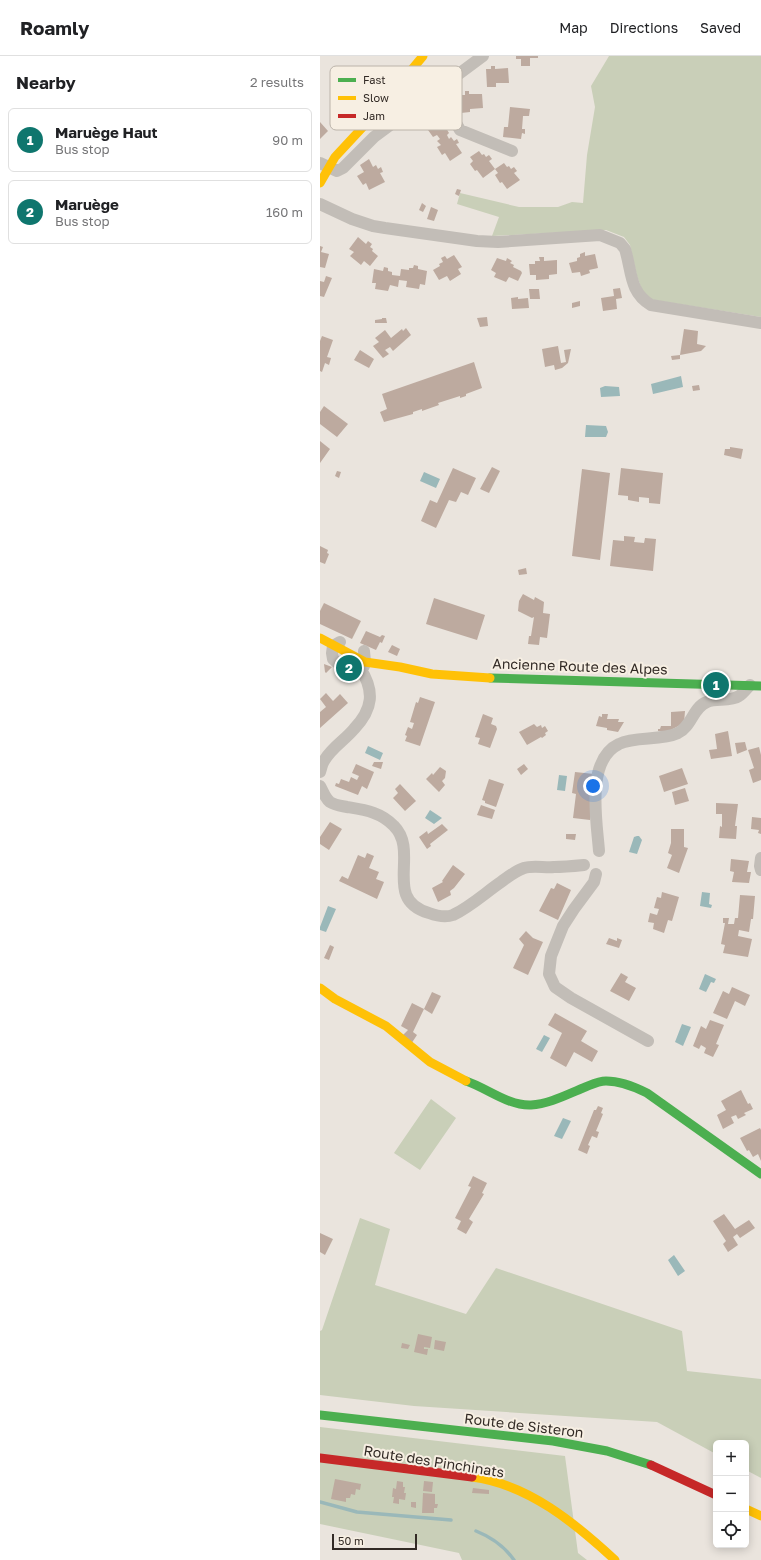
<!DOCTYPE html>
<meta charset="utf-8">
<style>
body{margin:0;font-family:"Golos Text",sans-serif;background:#f2f2f2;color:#202124}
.controls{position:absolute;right:12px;bottom:12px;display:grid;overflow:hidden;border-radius:6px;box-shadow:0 2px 10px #0003}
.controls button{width:36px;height:36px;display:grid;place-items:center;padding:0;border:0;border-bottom:1px solid #e0e0e0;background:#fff;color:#202124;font:20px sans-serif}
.scale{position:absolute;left:12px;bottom:10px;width:85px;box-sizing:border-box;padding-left:4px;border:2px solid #322a25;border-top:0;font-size:11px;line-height:14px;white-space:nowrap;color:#322a25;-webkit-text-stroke:3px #f7efe3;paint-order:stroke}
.you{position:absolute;left:273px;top:730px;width:14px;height:14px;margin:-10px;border:3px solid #fff;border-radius:50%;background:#1a73e8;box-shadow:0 0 0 6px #1a73e833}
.badge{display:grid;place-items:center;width:26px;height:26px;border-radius:50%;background:#0f766e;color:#fff;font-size:13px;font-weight:700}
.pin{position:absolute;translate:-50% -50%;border:2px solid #fff;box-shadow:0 1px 4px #0006}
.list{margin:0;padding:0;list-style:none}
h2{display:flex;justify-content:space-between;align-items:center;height:52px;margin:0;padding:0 16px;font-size:17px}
h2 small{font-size:13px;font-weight:400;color:#757577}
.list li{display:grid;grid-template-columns:26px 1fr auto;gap:12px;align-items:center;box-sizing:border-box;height:64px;margin:0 8px 8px;padding:0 8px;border:1px solid #e0e0e0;border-radius:6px}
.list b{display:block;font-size:15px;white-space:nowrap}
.list p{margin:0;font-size:13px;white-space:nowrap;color:#757577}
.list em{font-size:13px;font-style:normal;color:#757577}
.icon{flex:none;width:22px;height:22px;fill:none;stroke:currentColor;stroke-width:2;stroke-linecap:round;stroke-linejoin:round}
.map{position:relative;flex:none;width:441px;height:1504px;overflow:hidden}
header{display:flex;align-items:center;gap:24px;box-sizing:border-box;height:56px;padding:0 20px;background:#fff;border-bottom:1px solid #e0e0e0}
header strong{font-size:19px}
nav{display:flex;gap:22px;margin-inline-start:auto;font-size:14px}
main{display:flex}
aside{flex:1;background:#fff}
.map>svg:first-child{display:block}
.green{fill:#c9cfb8}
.water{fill:#9ab8b9}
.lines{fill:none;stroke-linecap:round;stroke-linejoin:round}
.stream{stroke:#9ab8b9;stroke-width:3.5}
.building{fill:#bdaa9f}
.street{stroke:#c2bdb7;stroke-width:12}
.fast{stroke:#4caf50;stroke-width:9}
.slow{stroke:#ffc107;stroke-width:9}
.jam{stroke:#c62828;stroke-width:9}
.labels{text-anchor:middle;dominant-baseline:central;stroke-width:4;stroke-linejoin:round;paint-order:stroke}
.street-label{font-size:14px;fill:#322a25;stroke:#f7efe3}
.key{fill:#f7efe3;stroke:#bcb4aa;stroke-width:1}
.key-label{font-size:11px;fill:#322a25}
</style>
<header>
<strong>Roamly</strong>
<nav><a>Map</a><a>Directions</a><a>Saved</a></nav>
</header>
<main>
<aside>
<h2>Nearby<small>2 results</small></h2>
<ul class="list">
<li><span class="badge">1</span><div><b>Maruège Haut</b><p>Bus stop</p></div><em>90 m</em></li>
<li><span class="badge">2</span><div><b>Maruège</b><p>Bus stop</p></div><em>160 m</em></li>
</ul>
</aside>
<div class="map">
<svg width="441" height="1504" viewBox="0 0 441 1504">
<rect width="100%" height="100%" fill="#eae4dd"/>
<path class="green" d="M289 0H441V261L334 244 324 240 317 220 310 189 304 181 286 174 172 180 179 161 137 148 140 137 199 151H238L252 146 263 147 267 99 275 51 271 30Z
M111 1043 136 1062 100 1114 74 1097Z
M40 1162 70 1173 55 1229 146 1258 176 1212 362 1275 367 1315 441 1323V1422L426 1414V1387H396V1398L337 1366 94 1350 0 1339V1275L2 1274Z
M0 1371 245 1400 258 1497 267 1504H142L139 1497 0 1468Z"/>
<path class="water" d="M361 320 363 331 333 338 331 328Z
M285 330 299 331 300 340 281 341 280 332Z
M266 369 286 370 288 376 286 381H265Z
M104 416 120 423 116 432 100 425Z
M48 690 63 697 60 704 45 697Z
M239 719 247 720 245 735 237 734Z
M110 754 122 762 114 768 105 762Z
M317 780H319L322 784 317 798 309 796 314 781Z
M382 836 390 837 389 848 392 849 391 852 380 850Z
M8 850 16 853 6 876 0 874V871Z
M385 918 396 923 394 927 391 926 386 936 379 933Z
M362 968 371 971 363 990 355 986Z
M224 979 230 982 222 996 216 993Z
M243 1062 251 1065 242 1083 234 1080Z
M354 1199 365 1215 358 1220 348 1204Z"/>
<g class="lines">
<path class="stream" d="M0 1446 37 1456 131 1464
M156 1475C171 1481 185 1491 194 1504"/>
</g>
<path class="building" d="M196 0H218V2H210V10H201V3H196Z
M171 10H175V13L188 12 189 27H176V31H167L166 13H171Z
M145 35H149V38H162L163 52 150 53V56L141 57 140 53H134L133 39H145Z
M190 51 210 53 209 60H203L202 73H205V78L202 77 201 83 183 81 184 71H188Z
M101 52 107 60 113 55 115 59 118 56 123 64 126 62 129 66 126 68 128 71 126 72 129 77 127 79 129 83 131 81 134 85 137 83 139 87 136 88 142 97 130 105 125 97 122 99 117 91 121 89 117 85 120 83 117 79 113 81 108 74 111 72 106 64 101 68 99 65 96 66 91 58Z
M0 66 8 75 0 83Z
M159 95 162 99 164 98 166 101 169 99 172 103 169 105 175 113 163 122 157 114 155 115 150 108 153 105 150 101Z
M49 103 53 111 56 109 58 113 61 111 63 116 60 117 65 126 49 134 46 127 43 129 37 120 44 116 40 109Z
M184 107 187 111 189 110 191 113 194 111 197 115 194 117 200 124 187 133 182 126 180 127 175 119 178 117 175 113Z
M137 133 141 134 139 140 135 138Z
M102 147 106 150 103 156 99 154Z
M111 151 118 154 114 165 107 163Z
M38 181 46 188 48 185 52 188 50 191 53 193 52 195 58 200 50 210 44 205 41 209 30 200 34 196 29 193Z
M0 190 3 191 1 196 9 198 5 212 0 211Z
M265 196V200L275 198 278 212 269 214 270 217 261 220 260 216 252 217 249 207 257 205V202L260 201V198Z
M134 199 142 211 138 213 141 218 130 225 127 220 119 224 113 214 120 210 119 208 123 206 121 202 125 200 127 203Z
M219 201H224V205L237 204V218L229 219V223L216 224V219H210L209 208H215V205H220Z
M177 202 186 205 187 202 192 205 190 207 194 209 193 211 201 215 202 217 198 225 189 221 186 226 174 221 176 217 171 214Z
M94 209 98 210V213L107 215 105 229 100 228 99 233 86 231 87 225 79 224 78 231 70 229 68 235 55 233 56 227H52L54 213 63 215 64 211 68 212V215L72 216V219L80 220 81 213 89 214V212H93Z
M6 220 12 222 4 241 0 240V225L4 226Z
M300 232 302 242 296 243 297 253 283 255 281 242 294 240 293 233Z
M209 233H219L220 243H210Z
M198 241V243L208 242 209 252 192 253 191 242Z
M260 245V250L252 252V247Z
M167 261 168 270 160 271 157 262Z
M62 262H66L67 267H55V264L62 263Z
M86 272 91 279 73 295 70 291 65 294 69 298 63 302 53 290 59 286 55 282 65 274 71 282 82 273 83 275Z
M364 273 378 275 377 288 386 290 381 295 360 299Z
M2 280 13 284 7 301 11 302 9 309 5 307 2 316 0 315V285Z
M238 290 241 307 246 306 244 294 251 293 248 307 242 312 235 314 234 309 225 311 222 293Z
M40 294 54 303 49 312 34 304Z
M360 299V303L352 304 351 300Z
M154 306 162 332 146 338V340L140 342V340L118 347 119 349 102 355V353L93 356V358L64 366 60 356 67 353 62 338Z
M379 329 380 334 373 335 372 330Z
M4 350 28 368 17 381 0 368V356Z
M0 385 10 393 0 407Z
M410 391 423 393 421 403 404 399 405 393H410Z
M172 411 180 415 169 437 160 433Z
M133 412 156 422 148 439 141 436 136 446 129 444 116 472 101 465 110 444 117 447Z
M301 412 343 417 340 448 329 447V442L319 441V446L308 444V440L298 439Z
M262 413 290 417 280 504 252 500Z
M17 415 21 416 19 422 15 420Z
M304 480 315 481 314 486 324 487 325 482 336 483 333 515 290 510 293 484 304 485Z
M0 490 8 494 7 497 9 498 5 508 0 506Z
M206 512 207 518 199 519 198 514Z
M203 538 214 544 215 541 224 546 223 557 230 558 227 582 220 581 219 589 208 588 209 580H211L214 561 212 562 198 555 199 545Z
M114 542 165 559 157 584 106 568Z
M4 547 41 565 32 583 0 568V555Z
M46 575 60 581 62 579 65 580 62 587 60 586 56 594 40 587Z
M72 589 80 593 77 600 68 596Z
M4 608 12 611 6 617 5 616Z
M6 637 13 645 20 638 28 647 0 672V656L6 651 0 643Z
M100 641 115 646 100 690 85 685 87 680 85 679 88 671 92 673 94 667 90 666 96 646 98 647Z
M365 655 364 667 349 675H338V673H340L341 670H351V656Z
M163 658 173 662 171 668 176 670 177 673 170 692 158 688 160 682 155 681Z
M282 658H288L287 663H299L298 666H304L298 676 287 674V672L276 670 279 660 282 661Z
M214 668 217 671 221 669 222 672 225 670 228 675 225 677 226 679 222 682 221 681 207 689 199 676Z
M408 675 412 700 391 703 389 694 397 693 395 678Z
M425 686 427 694 417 698 415 687Z
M439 691 441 699V724L433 727 429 714 434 712 428 694Z
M54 706H63L61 713 52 710Z
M36 708 54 716 47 733 42 730 38 739 15 730 16 727 19 728 21 723 29 726 31 721 37 724 39 720 32 717Z
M204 708 208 713 201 719 197 713Z
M120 711 126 715 125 722 122 725 125 729 119 736 106 723 112 717 113 719Z
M362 712 368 728 344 736 339 720Z
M255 716 274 718 273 739 270 764 253 762 256 738 252 737Z
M169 723 184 728 176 751 165 747V745L162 744Z
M80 728 96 745 85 755 73 742 78 737 75 733Z
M365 732 369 745 355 749 352 736Z
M396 747 418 748 415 770H417L416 783 399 782 400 770 402 771V758H396Z
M161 749 175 754 172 763 157 759Z
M432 761 441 762V778L438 777 439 774 431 773Z
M10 766 22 773 9 794 0 788V781Z
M122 768 128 774 110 788 111 790 107 793 99 781 107 775 108 778Z
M351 773H364V791L368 792 359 817 347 812 352 799 348 797 351 787Z
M246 778H256L255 784 246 783Z
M47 797 54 800 49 812 59 816 56 823 64 826 57 843 19 825 22 820 28 823 38 799 45 802Z
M411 803 429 805 427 816H431L429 827 412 826 414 816 410 815Z
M133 809 145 818 134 832 130 835 131 839 118 846 112 832 123 826 122 825Z
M237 827 251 834 238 864 219 855 231 832 234 833Z
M342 836 359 841 352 865 348 864 344 877 333 873 334 867 328 866 330 857 337 859 339 853 334 852 337 841 341 842Z
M420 839 435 840 433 863H431L429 876 419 874 418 880 432 883 428 901 403 897 405 889 401 888 405 867H403V862H409L408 868H414L415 862H418Z
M206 875 213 882 223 886 208 919 193 912 204 889 199 883Z
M289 882 297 885V882L302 884 299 892 286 888Z
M10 889 14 891 9 904 4 902Z
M301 917 308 921 305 926 316 932 309 945 290 935Z
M412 931 430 939 425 950 415 945 407 963 393 957 403 935 409 938Z
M112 936 121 940 112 958 104 953Z
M92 947 104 953 93 976 97 979 91 988 82 980 88 974 81 970Z
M235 957 267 975 261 985 278 995 272 1006 254 996 246 1011 230 1002 242 977 228 969Z
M390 964 404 969 396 988 399 989 393 1001 384 997 386 992 381 989 379 993 373 990 381 970 386 973Z
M421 1034 428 1048 430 1047 433 1053 424 1057 426 1059 418 1063 416 1059 411 1061 414 1067 403 1073 397 1059 406 1054 401 1045Z
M278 1050 283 1052 281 1057 283 1058 276 1075 279 1076 277 1082 272 1080 268 1089 270 1090 267 1098 258 1094 274 1054H276Z
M440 1072 441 1074V1105L438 1098 433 1101 429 1094 427 1095 420 1082Z
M153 1120 167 1127 162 1137 164 1138 149 1163 153 1166 146 1178 137 1173 141 1165 135 1162 151 1131 148 1130Z
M404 1158 415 1173 429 1164 435 1172 420 1182 417 1178 413 1181 418 1189 408 1196 403 1188 406 1185 393 1165Z
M0 1177 13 1183 5 1199 0 1196Z
M98 1278 112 1281 110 1292 104 1291V1293H108L107 1299 94 1296Z
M115 1284 126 1286 124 1295 114 1293Z
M82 1287 90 1289 88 1293 81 1292Z
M15 1423 41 1428 40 1434 36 1433 35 1439 31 1438 30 1442H26V1446L11 1443Z
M77 1425 83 1426V1431H85L84 1437H86L85 1444 79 1443V1448L73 1447 74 1441H72L73 1432 76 1433Z
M104 1425 113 1426 112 1436 103 1435Z
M153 1432 169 1434V1438L152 1437Z
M103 1437 115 1438V1448H118L117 1452H114V1457H102Z
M91 1446H96V1452L91 1451Z"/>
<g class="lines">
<path class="street" d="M113 38 128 53 140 74 192 95
M0 107 17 115 23 112 54 81 163 0
M0 148 32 163 53 170 65 172 157 185 178 186 280 179 300 187 305 193C312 215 309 236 331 249L441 267
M20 586 13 590 12 597 13 603C21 611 33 616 44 610L45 606 44 595
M0 716C1 713 2 708 4 705 11 692 25 684 34 673 53 653 55 635 40 612
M0 730C3 735 5 742 10 746 14 749 22 750 27 751 45 754 61 756 74 770 100 796 62 844 109 857 117 860 125 862 133 859 150 851 165 837 181 826 188 821 195 815 204 812 213 809 225 812 234 811 244 811 254 810 264 809
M279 795C277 766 265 704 299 688 315 680 341 685 358 677 372 670 373 651 387 646 396 642 410 646 419 640 423 638 427 632 430 629
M441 802 440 810 441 814
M276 818 274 826 254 853 243 870 231 900 229 918 235 931 251 942 328 985"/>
<path class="fast" d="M170 622 441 630
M146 1025C167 1032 188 1050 211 1049 229 1048 246 1039 263 1032 271 1029 278 1025 286 1025 300 1025 315 1031 327 1037L441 1118
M0 1359 233 1385 287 1395 331 1409"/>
<path class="slow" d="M0 127 15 101 54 59 103 0
M0 582 45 606 80 611 112 618 170 622
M0 932 15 943 66 970 110 1006 146 1025
M152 1421C208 1428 255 1467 295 1504
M426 1453 441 1460"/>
<path class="jam" d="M0 1402 152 1421
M331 1409 396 1439"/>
</g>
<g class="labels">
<g class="street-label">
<text transform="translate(260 610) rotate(2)">Ancienne Route des Alpes</text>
<text transform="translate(204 1369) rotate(7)">Route de Sisteron</text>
<text transform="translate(114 1405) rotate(9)">Route des Pinchinats</text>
</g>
</g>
<rect x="10" y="10" width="132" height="64" rx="6" class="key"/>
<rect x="18" y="22" width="18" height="4" fill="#4caf50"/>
<rect x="18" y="40" width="18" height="4" fill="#ffc107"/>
<rect x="18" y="58" width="18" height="4" fill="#c62828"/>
<g class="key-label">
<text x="43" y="28">Fast</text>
<text x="43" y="46">Slow</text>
<text x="43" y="64">Jam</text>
</g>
</svg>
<div class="controls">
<button>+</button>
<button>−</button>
<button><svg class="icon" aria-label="locate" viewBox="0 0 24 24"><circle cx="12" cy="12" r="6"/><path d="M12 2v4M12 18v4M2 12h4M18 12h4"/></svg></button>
</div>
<div class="scale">50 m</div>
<div class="you"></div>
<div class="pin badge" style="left:396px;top:629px">1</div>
<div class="pin badge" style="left:29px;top:612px">2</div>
</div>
</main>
